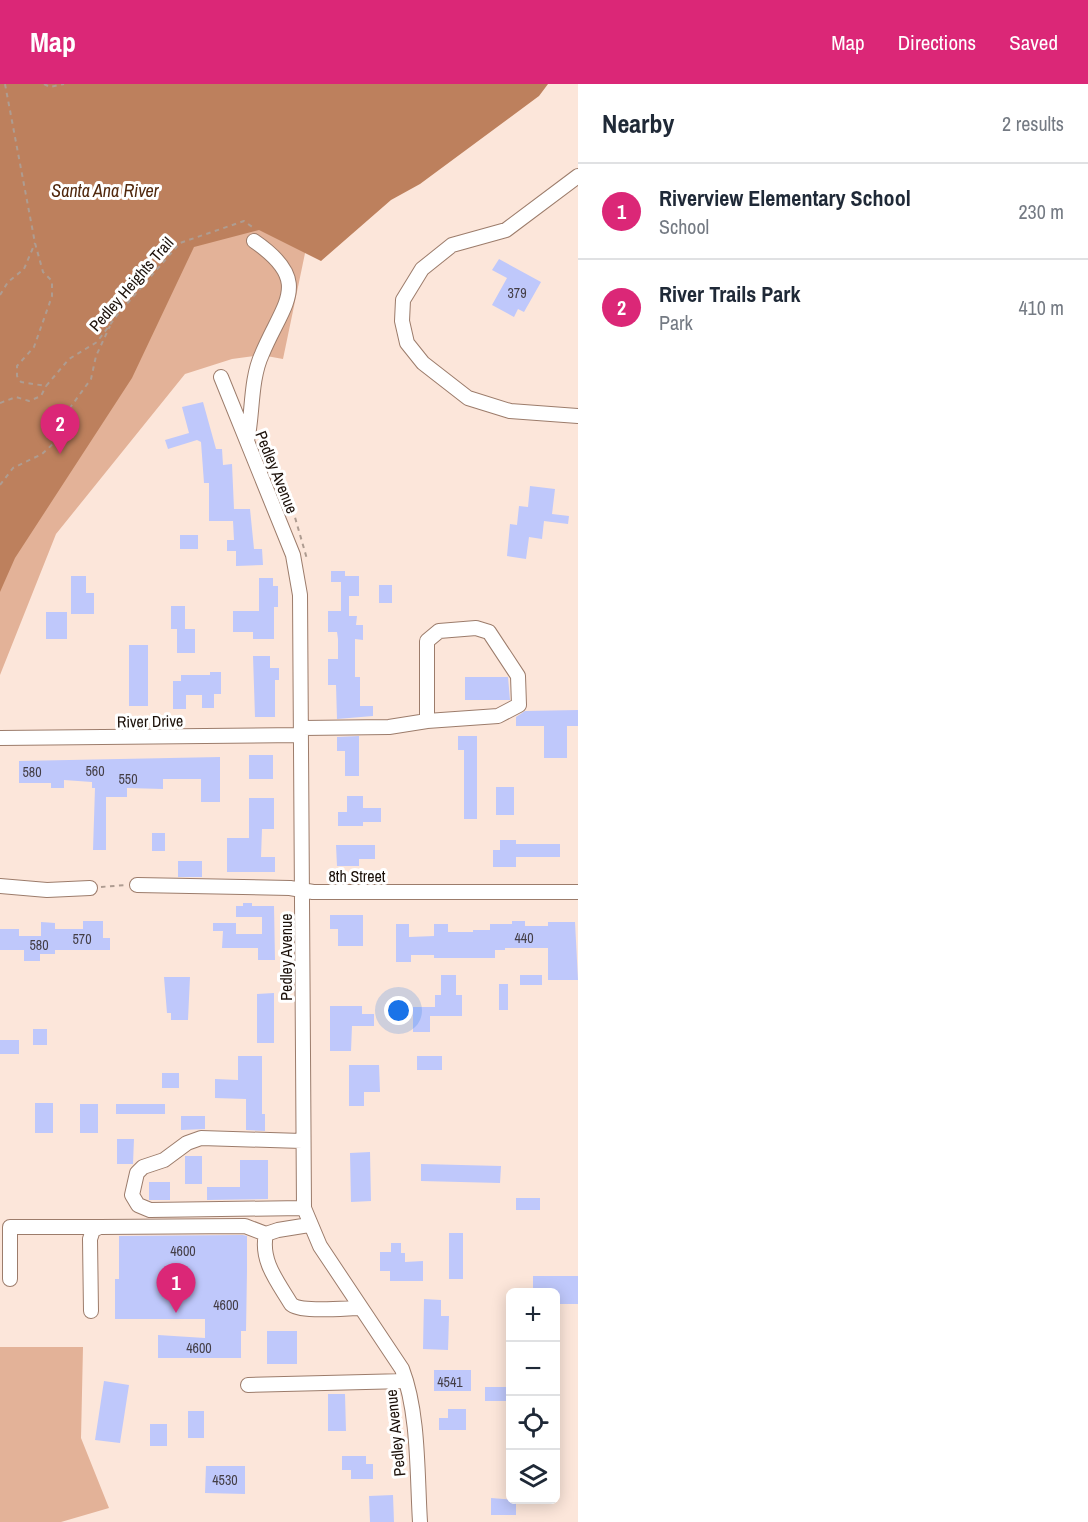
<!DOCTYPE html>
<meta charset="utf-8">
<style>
body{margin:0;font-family:"Archivo Narrow",sans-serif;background:#f2f2f3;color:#1f2937}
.controls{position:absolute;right:18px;bottom:18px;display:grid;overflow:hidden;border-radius:9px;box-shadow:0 3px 15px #0003}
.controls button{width:54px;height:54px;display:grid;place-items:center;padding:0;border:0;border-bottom:2px solid #e0e1e3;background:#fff;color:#1f2937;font:30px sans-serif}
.you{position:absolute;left:399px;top:927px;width:21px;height:21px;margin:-15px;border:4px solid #fff;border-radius:50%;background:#1a73e8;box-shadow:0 0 0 9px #1a73e833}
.badge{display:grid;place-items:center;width:39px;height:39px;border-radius:50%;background:#db2777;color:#fff;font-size:20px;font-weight:700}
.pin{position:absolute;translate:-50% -50px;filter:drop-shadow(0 2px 3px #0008)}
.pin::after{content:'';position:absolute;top:32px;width:21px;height:18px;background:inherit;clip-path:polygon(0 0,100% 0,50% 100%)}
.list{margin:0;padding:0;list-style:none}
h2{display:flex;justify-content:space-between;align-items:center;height:78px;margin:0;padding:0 24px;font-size:26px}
h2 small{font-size:20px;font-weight:400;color:#747a83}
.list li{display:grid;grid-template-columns:39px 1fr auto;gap:18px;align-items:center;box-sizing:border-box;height:96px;padding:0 24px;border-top:2px solid #e0e1e3}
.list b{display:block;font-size:22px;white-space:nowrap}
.list p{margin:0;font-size:20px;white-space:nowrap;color:#747a83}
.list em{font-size:20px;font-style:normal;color:#747a83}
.icon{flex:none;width:33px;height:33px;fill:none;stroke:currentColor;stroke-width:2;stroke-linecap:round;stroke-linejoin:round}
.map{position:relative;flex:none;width:578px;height:1438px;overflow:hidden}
header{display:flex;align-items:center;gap:36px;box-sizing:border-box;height:84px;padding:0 30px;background:#db2777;color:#fff}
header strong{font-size:28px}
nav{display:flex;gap:33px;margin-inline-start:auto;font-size:21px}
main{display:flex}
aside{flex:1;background:#fff}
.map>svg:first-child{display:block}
.green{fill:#e3b298}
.water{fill:#bd805d}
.building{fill:#bfc8fb}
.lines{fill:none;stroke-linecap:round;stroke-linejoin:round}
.minor-casing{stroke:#9c7c6b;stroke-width:16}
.path{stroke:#ae9c91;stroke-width:2;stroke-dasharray:4.5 4.5;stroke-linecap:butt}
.minor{stroke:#fff;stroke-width:14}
.labels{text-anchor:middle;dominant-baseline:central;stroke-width:6;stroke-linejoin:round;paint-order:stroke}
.number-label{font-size:14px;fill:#443e46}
.street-label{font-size:16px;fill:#1b1009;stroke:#fff}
.water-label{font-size:18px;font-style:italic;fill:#51280d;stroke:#fff}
</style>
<header>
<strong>Map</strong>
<nav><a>Map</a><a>Directions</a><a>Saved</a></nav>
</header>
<main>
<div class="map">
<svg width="578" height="1438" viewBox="0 0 578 1438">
<rect width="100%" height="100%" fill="#fce6da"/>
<path class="green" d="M319 102 283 275 261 271 232 275 185 290 56 450 0 591V138Z
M0 1263H83L81 1354 109 1424 61 1438H0Z"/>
<path class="water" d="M0 0H548L539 12 420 100 391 116 321 177 259 146 194 163 132 294 15 474 0 508Z"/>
<path class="building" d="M499 175 541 198 524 228 518 225 514 233 492 221 507 194 492 186Z
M203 318 216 365H222L223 381 232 380 234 425H250L254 465H262L263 481 236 482V467H227V456H234L233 437H209V399H204L201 358 197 356 168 365 165 356 189 349 182 323Z
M530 402 555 405 552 430 569 432 568 440 544 437 542 455 529 453 526 475 507 472 510 440 517 441 519 422 528 423Z
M180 451H198V465H180Z
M331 487H345V492H359V512H349V532H357L356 541H363V556L355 555V593H360V622H373V632L337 635 336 601H328V575H338V555L337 548H328V527H341V498H331Z
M71 492H86V509H94V530H71Z
M259 494H273V502H278V523H274V555H253V548H233V527H259Z
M379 501H392V519H379Z
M171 522H185V545H171Z
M46 528H67V555H46Z
M177 545H195V569H177Z
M129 561H148V622H129Z
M253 572H270V584H279V596H275V633H255Z
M210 588H221V610H214V624H202V611H186V625H173V597H181V591H210Z
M465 593H508L510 616H465Z
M578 626V642H567V674H544V642H516V633L525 627Z
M359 652V692H345V667H337V653Z
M458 652H477V735H464V666H458Z
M249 671H273V695H249Z
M220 673V718H201V695H163V705L127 704V713H106V766H93L95 704H92V698L64 696V704H51V699H19V677Z
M496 703H514V731H496Z
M347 712H363V724H381V738H363V742H338V728H347Z
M249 714H274V745H262L261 773H275V788H227V754H249Z
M152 749H165V767H152Z
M500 756H516V760H560V773H516V783H493V766H500Z
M336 761H375V775H359V782H337Z
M178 777H202V793H178Z
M243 819H252V822H274L275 876H258V864H222L223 847H213V839H236V850H262V833H236V822H243Z
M330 831H363V862H338V845H330Z
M83 837H103V854H110V866H55V870H40V877H24V866H0V845H19V852H41V838L55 839V845H83Z
M512 837H525V842H548V838H575L578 896H548V864H505V866H495V874H434V871H411V878H396V840H409V853L434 852V840H448V848H473V846H490V840H512Z
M441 891H456V911H462V932H430V948H413V923H435V911H441Z
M520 891H542V901H520Z
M164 893H190L188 936H171V929H167Z
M499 900H508V926H499Z
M274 909V959H257V910Z
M330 922H362V930H374V942H352L351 967H330Z
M33 945H47V961H33Z
M0 956H19V970H0Z
M238 972H262V1030H265V1047L246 1046V1015L215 1014V995L238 996Z
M417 972H442V986H417Z
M349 981H379L380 1008H364V1022H349Z
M162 989H179V1004H162Z
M35 1019H53V1049H35Z
M80 1020H98V1049H80Z
M116 1020H165V1030H116Z
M181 1032H205V1045L181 1046Z
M117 1055H134L133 1080H117Z
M370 1068 371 1117 351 1118 350 1069Z
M185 1072H202V1100H185Z
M240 1076H268V1115L207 1116V1103H240Z
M421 1080 501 1082 500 1099 421 1097Z
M149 1098H170V1116H149Z
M516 1114H540V1126H516Z
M449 1149H463V1195H449Z
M243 1151 247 1152V1187L246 1247H241V1274H158V1251L205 1254V1235H115V1195H119V1152Z
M391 1159H401V1169H405V1178L423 1177V1197H390V1187H380V1168H391Z
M533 1192H578V1220H555V1209H533Z
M424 1215 441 1216V1232H449L448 1266 423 1265Z
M267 1247H297V1280H267Z
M434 1286H471V1307H434Z
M104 1297 129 1301 120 1359 95 1356Z
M485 1303H506V1317H485Z
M328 1310H345L346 1347H328Z
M448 1325H466V1346H439V1334H448Z
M188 1327H204V1354H188Z
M150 1340H167V1362H150Z
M342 1372H366V1380H373V1395H351V1386H342Z
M206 1382H245V1410L205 1409Z
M393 1411 394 1438H370L369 1412Z
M491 1414 516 1416V1431H491Z"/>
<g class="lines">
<g class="minor-casing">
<path id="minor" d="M578 92 506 146 452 161 422 185 403 216 402 237 407 259 423 279 468 314 510 327 578 332
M221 293 293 471 300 511 304 1124 320 1162 402 1285C419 1329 417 1391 420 1438
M247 357C253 330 250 296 262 270 283 219 314 198 254 157
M302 644 389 643 427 637 498 632 519 621 518 592 489 548 476 544 439 547 427 557V637
M0 654 301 651
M137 801 290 804 313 808H578
M0 802 47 806 90 804
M302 1057 201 1054 187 1059 164 1076 143 1083 137 1089 132 1111 138 1121 150 1126 304 1124
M309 1141 278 1146 266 1150C260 1177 278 1198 291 1220 300 1229 347 1224 361 1224
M10 1195V1143H100
M91 1227 90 1155 93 1146 100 1143 245 1142 266 1150
M248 1301 406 1297"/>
</g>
<path class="path" d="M5 0 35 159 43 188 52 197V212L34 263 17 282V292L21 298 46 302 69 275 97 258 118 230 180 159 244 137 255 145
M44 0 50 3 64 0
M0 211 8 198 24 185 35 159
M0 319 16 313 29 317 41 312 46 302
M262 360 292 423 307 475
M0 401 13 384 42 370 55 358 64 332 91 295 96 272 110 242
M101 803 125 801"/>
<use href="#minor" class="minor"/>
</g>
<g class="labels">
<g class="number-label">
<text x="517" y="209">379</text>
<text x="95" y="687">560</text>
<text x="32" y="688">580</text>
<text x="128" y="695">550</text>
<text x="524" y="854">440</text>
<text x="82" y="855">570</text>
<text x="39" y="861">580</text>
<text x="183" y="1167">4600</text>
<text x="226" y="1221">4600</text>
<text x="199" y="1264">4600</text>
<text x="450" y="1298">4541</text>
<text x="225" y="1396">4530</text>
</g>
<g class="street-label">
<text transform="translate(131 200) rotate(-49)">Pedley Heights Trail</text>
<text transform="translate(277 388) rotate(68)">Pedley Avenue</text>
<text transform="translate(150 637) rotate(-1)">River Drive</text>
<text x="357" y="792">8th Street</text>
<text transform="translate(286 873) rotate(-90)">Pedley Avenue</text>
<text transform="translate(395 1349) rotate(-96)">Pedley Avenue</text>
</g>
<g class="water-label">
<text x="105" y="106">Santa Ana River</text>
</g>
</g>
</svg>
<div class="controls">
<button>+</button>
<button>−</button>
<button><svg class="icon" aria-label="locate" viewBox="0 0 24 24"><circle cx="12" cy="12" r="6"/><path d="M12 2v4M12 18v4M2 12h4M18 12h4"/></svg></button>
<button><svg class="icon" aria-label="layers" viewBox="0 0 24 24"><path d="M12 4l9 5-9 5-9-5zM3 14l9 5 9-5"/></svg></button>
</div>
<div class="you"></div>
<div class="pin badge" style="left:176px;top:1229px">1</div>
<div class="pin badge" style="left:60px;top:370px">2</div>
</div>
<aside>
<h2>Nearby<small>2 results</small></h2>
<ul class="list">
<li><span class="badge">1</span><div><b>Riverview Elementary School</b><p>School</p></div><em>230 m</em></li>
<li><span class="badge">2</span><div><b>River Trails Park</b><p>Park</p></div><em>410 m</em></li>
</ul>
</aside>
</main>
